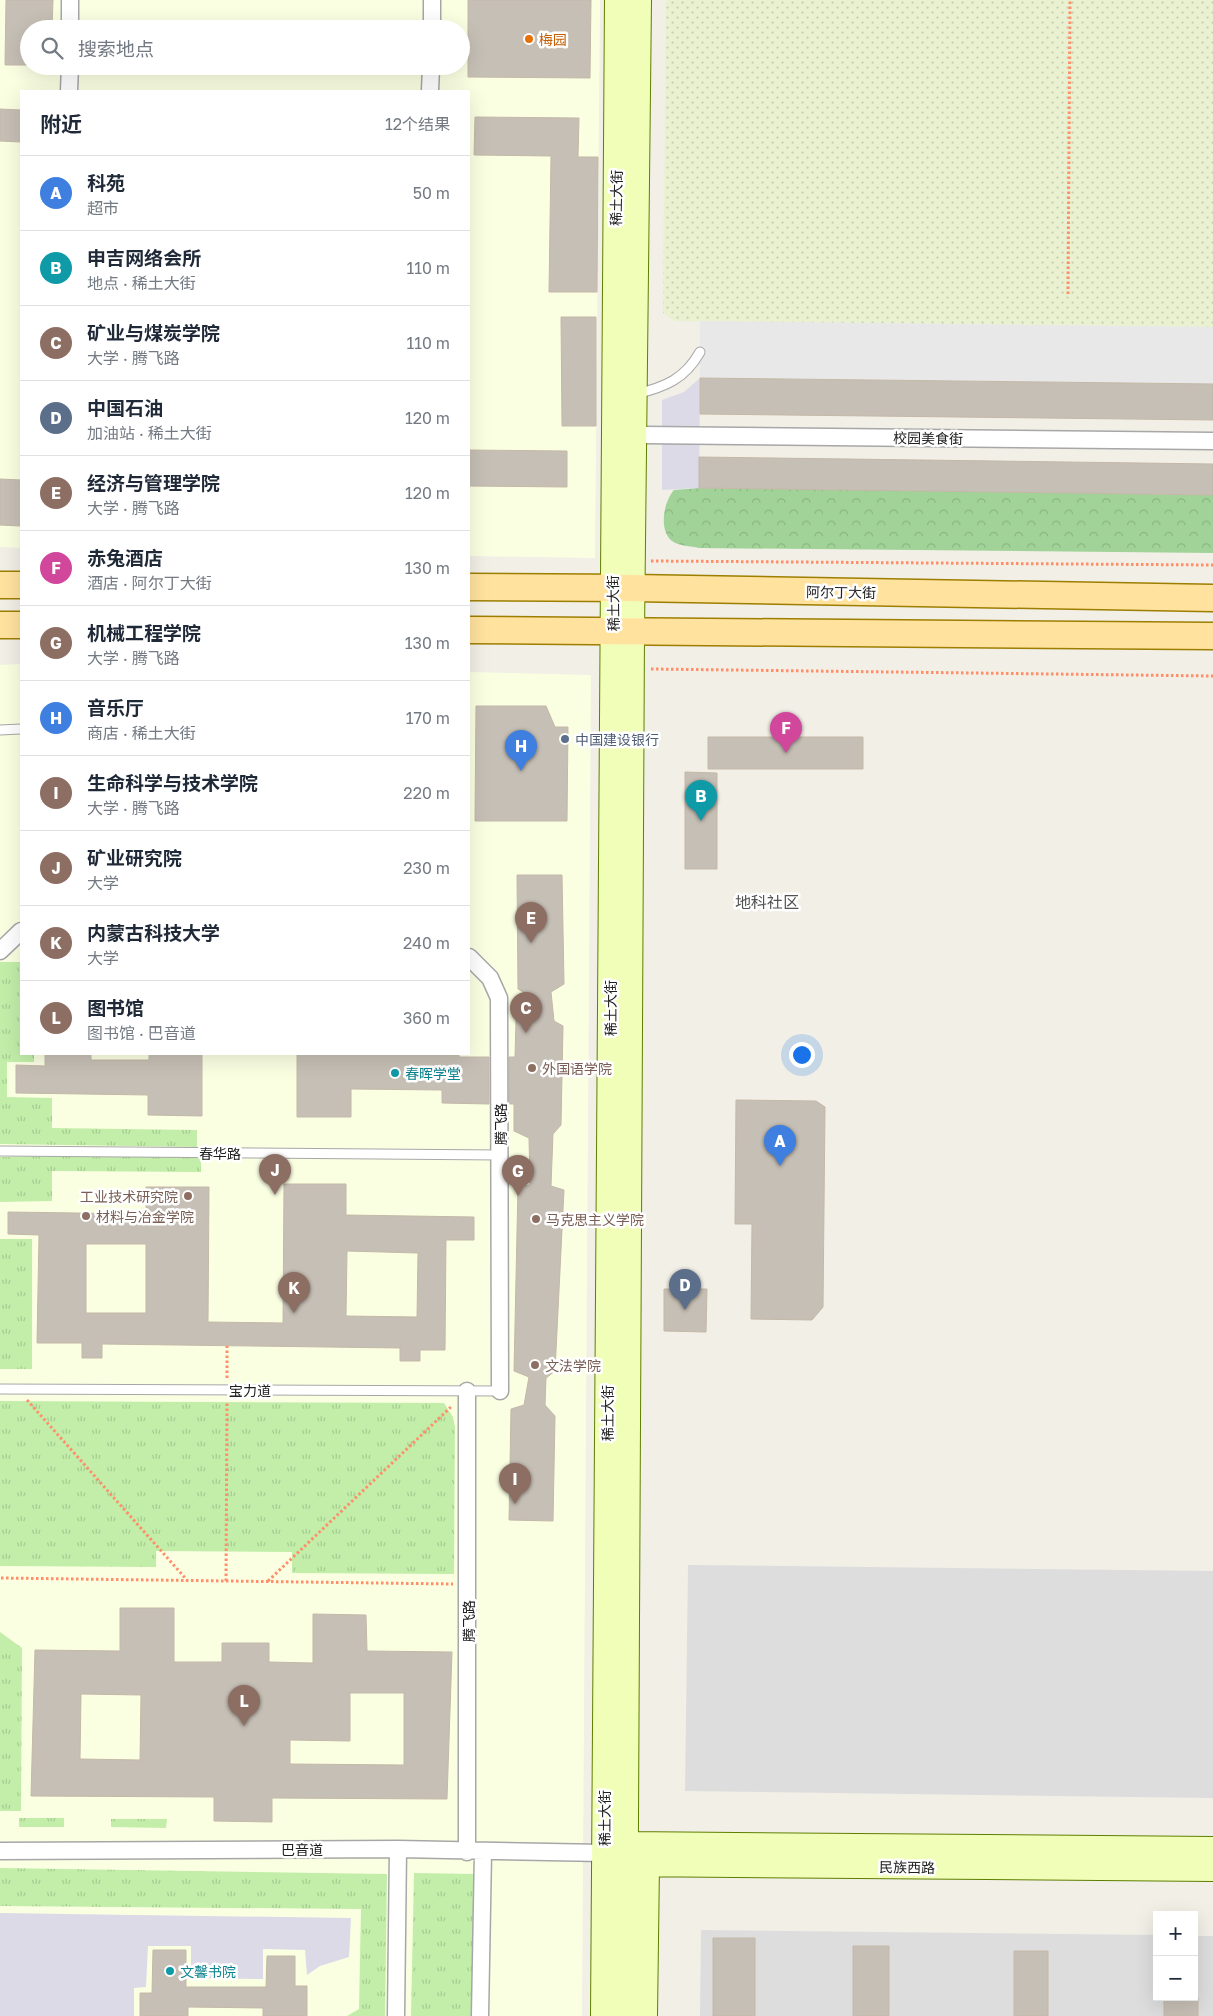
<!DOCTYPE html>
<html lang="zh">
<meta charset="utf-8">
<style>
body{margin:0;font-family:"Golos Text","Noto Sans SC",sans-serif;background:#f2f2f3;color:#1f2937}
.controls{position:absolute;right:15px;bottom:15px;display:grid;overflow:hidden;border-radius:0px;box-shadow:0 5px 20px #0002}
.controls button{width:45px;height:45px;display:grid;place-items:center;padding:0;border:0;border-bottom:1px solid #e0e1e3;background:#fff;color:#1f2937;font:25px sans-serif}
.you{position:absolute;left:801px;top:1054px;width:18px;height:18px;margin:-12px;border:4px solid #fff;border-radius:50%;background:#1a73e8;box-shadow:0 0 0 8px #1a73e833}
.badge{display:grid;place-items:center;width:32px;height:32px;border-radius:50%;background:#d93025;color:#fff;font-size:16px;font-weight:700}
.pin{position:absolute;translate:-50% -41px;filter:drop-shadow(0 1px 2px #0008)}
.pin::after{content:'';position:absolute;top:26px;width:18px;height:15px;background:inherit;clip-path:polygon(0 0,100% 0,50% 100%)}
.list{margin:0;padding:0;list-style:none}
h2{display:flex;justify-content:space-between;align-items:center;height:65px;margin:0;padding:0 20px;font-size:21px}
h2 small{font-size:16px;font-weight:400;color:#747a83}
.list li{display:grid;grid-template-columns:32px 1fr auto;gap:15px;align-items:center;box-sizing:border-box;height:75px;padding:0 20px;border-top:1px solid #e0e1e3}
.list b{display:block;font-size:19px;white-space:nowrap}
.list p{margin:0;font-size:16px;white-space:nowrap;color:#747a83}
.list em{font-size:16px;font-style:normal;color:#747a83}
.icon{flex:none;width:28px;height:28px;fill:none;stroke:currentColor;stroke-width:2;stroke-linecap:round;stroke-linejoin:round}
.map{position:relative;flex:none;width:1213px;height:2016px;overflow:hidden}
.search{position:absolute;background:#fff;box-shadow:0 5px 20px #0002;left:20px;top:20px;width:450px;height:55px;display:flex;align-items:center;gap:12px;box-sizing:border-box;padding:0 18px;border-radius:28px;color:#747a83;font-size:19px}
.panel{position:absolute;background:#fff;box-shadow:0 5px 20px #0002;left:20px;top:90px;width:450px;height:965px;border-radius:0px}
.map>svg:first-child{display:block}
.residential{fill:#dedddd}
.education{fill:#fbffe2;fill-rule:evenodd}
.farmland{fill:url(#farmland-dots)}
.grass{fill:url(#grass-tufts)}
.forest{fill:url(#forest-crowns)}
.parking{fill:#e8e8e8}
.plaza{fill:#dcdae7}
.building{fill:#c6bfb5;stroke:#c4b8a7;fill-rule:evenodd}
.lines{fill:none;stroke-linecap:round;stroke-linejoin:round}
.lane-casing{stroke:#a7a7a7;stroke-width:11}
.street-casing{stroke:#a7a7a7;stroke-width:19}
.secondary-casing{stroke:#5f7f00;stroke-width:26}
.primary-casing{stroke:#9d7e00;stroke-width:29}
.path{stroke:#ff8e6a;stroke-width:3;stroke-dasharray:2.5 2.5;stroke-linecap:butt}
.lane{stroke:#fff;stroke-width:9}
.street{stroke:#fff;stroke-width:16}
.secondary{stroke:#f1feb8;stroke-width:24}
.primary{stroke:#ffe29e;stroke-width:26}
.food-dot{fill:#e8710a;stroke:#fff;stroke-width:2}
.service-dot{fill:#5c6f8a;stroke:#fff;stroke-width:2}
.education-dot{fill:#8d6e63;stroke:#fff;stroke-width:2}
.culture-dot{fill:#0f9aa8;stroke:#fff;stroke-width:2}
.labels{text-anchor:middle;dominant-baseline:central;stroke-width:5;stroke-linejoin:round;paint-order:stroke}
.food-label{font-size:14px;fill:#c56008;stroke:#fff;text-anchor:start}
.street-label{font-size:14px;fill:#202020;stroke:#fff}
.service-label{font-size:14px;fill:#4e5e75;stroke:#fff;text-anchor:start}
.education-label{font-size:14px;fill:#785e54;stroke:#fff;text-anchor:start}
.culture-label{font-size:14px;fill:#0d838f;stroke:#fff;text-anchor:start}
.quarter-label{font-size:16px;fill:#535353;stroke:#fff}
</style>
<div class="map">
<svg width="1213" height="2016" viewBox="0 0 1213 2016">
<defs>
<pattern id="farmland-dots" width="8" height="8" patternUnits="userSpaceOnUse" patternTransform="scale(1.25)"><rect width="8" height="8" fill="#eaf1d1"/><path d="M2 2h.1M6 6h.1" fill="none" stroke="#c8ceb3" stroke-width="1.8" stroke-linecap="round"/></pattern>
<pattern id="grass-tufts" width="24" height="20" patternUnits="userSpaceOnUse" patternTransform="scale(1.25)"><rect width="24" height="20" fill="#c2eea9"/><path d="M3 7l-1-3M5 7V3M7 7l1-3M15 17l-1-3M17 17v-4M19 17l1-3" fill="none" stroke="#a6cc91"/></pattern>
<pattern id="forest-crowns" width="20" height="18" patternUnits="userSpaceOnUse" patternTransform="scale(1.25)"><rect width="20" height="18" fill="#a1d398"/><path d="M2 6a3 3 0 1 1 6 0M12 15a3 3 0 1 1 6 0" fill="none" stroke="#8ab583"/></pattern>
</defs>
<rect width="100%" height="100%" fill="#f1efe6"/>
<path class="residential" d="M688 1565 1213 1571V1798L685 1791Z
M701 1930 1157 1935V1997H1194V1936H1213V2016H700Z"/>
<path class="education" d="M0 0H600L595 558 469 556V91H21V548L0 547ZM29 29H461V66H29Z
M21 664V1054H469V672L591 675 582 2016H0V665Z"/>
<path class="farmland" d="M666 0H1213V327L675 321 663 313Z"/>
<path class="grass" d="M0 962H21V1054H34V1062H7V1097L52 1098V1128L197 1130V1147L0 1144Z
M51 1154 201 1155V1172L52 1171V1201L0 1202V1157L50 1156Z
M0 1239H32V1369H0Z
M0 1401 444 1403 453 1417 455 1427 454 1574 292 1573V1552L156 1551V1567L0 1566Z
M0 1632 22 1648 21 1811H0Z
M19 1818H64V1827H19Z
M111 1819H167L166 1828 111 1827Z
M0 1868 387 1874 385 2016H347L359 2009 361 1909 0 1906Z
M414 1873 475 1874 472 2016H411Z"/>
<path class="forest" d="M699 488 1213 495V553L699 548C691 546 679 546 672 541 658 530 664 501 674 490Z"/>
<path class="parking" d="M700 321 1213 327V384L700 378Z"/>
<path class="plaza" d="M700 378 699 488 662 490V400L684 392Z
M0 1913 351 1918 349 1957 320 1966 307 1975 305 1950 263 1949V1979L191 1978V1946H148L146 1987 134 1988V2016H0Z"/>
<path class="building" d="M6 0H53L52 29H29V65H5Z
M468 0H591L590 78 468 77Z
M0 109 21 110V142L0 141Z
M475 117 579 118 578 157H598L597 292H549L551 156 474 155Z
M561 317H596V426H562Z
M700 378 1213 384V420L700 414Z
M469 450 567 451V487L469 486Z
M699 457 1213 464V495L699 488Z
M0 479 21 480V526L0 525Z
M476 706H546L555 727H568L567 821H475Z
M708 737H863V769H708Z
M685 772 717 773V869H685Z
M517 875H562L564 984 551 992 554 1021 563 1026 561 1125 553 1134 551 1186 564 1190 555 1371 546 1378 545 1405 555 1416 553 1521 509 1520 511 1409 524 1405 529 1377 514 1371 518 1186 530 1185 529 1138 514 1131V1104H509V1057H515L516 1020H529L528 995 518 989Z
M45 1054H91V1060H149V1054H202V1116L148 1115V1095L16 1093V1065L45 1066Z
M297 1054H459V1057H489V1104L442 1103V1090L351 1089V1117H297Z
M736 1100 816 1101 825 1107 823 1307 812 1320 751 1319 752 1224H735Z
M284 1184H346V1215L474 1217V1240H446L445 1350H420V1361H400V1348L102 1344V1358H82V1343H37L39 1235 8 1234V1212L146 1214V1187H209L208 1322 283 1323ZM86 1244H146V1313H86ZM347 1251 418 1253 417 1317 346 1316Z
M664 1289H707L706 1332 664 1331Z
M120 1608H174V1662H222V1643H269V1662L313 1663V1614L366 1615 367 1651 452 1652 447 1799 272 1798V1822L214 1821V1797L31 1796 35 1650 120 1651ZM350 1693H404V1765L290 1764V1740L350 1741ZM81 1694 141 1695 140 1760 80 1759Z
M713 1938H755V2016H713Z
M853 1946H889V2016H853Z
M153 1950H186V1987H266L267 1956H295V1986H307V2016H263V2008L188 2007V2016H140V1993H152Z
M1014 1951H1048V2016H1014Z
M1164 1997H1198V2016H1164Z"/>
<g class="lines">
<g class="lane-casing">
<path id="lane" d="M636 394C665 387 685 379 700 352
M0 730 21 729
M0 1151 500 1155
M0 1389 500 1391"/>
</g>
<g class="street-casing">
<path id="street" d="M70 29V0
M432 29V0
M69 91 70 66
M430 91 431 66
M643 435 1213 441
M0 951 21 931
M469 957 490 978 499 998 500 1391
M467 1391V1852
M0 1851 398 1849 604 1853
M396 2016 398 1849
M480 2016 483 1852"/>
</g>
<g class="secondary-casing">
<path id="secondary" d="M611 1850 626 1844 1213 1849
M612 1857 626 1864 1213 1869
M603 2016 617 0
M625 2016 632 632 639 0
M645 2016 647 1864"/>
</g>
<g class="primary-casing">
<path id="primary" d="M0 585H21
M469 587 632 588 1213 598
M0 625H21
M469 630 1213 636"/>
</g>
<path class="path" d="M1068 294 1070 0
M651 561 1213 565
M651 669 1213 676
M227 1378V1346
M27 1400 187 1580
M1 1578 453 1584
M226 1581 227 1402
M268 1581 452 1406"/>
<use href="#lane" class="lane"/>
<use href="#street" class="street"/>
<use href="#secondary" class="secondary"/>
<use href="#primary" class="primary"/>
</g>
<circle class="food-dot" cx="529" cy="39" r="5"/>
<circle class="service-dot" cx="565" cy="739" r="5"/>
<g class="education-dot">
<circle cx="532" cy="1068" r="5"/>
<circle cx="188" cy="1196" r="5"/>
<circle cx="86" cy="1216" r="5"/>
<circle cx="536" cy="1219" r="5"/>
<circle cx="535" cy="1365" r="5"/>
</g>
<g class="culture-dot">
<circle cx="395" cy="1073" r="5"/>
<circle cx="170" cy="1971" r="5"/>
</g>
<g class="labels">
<g class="food-label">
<text x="539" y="39">梅园</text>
</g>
<g class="street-label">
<text transform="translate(616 198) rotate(-89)">稀土大街</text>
<text transform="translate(928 438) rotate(1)">校园美食街</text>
<text transform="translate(841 592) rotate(1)">阿尔丁大街</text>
<text transform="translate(613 603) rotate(-91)">稀土大街</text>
<text transform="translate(610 1008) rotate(-90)">稀土大街</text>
<text transform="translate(500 1124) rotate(-90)">腾飞路</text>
<text x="220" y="1153">春华路</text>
<text x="250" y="1390">宝力道</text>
<text transform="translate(607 1413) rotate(-90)">稀土大街</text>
<text transform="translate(468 1621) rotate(-90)">腾飞路</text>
<text transform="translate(604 1818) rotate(-90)">稀土大街</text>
<text x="302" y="1849">巴音道</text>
<text transform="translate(907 1867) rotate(1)">民族西路</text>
</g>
<g class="service-label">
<text x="575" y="739">中国建设银行</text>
</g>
<g class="education-label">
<text x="542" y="1068">外国语学院</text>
<text x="178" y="1196" text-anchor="end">工业技术研究院</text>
<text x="96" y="1216">材料与冶金学院</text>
<text x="546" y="1219">马克思主义学院</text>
<text x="545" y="1365">文法学院</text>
</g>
<g class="culture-label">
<text x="405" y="1073">春晖学堂</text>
<text x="180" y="1971">文馨书院</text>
</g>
<g class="quarter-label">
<text x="767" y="902">地科社区</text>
</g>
</g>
</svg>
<div class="controls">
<button>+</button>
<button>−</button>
</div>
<div class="you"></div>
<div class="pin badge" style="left:780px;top:1166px;background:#3f7fe0">A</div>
<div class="pin badge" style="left:701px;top:821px;background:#0f9aa8">B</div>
<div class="pin badge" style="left:526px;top:1033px;background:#8d6e63">C</div>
<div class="pin badge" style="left:685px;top:1310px;background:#5c6f8a">D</div>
<div class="pin badge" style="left:531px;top:943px;background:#8d6e63">E</div>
<div class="pin badge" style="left:786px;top:753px;background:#d1479c">F</div>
<div class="pin badge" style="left:518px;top:1196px;background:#8d6e63">G</div>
<div class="pin badge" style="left:521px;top:771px;background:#3f7fe0">H</div>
<div class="pin badge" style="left:515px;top:1504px;background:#8d6e63">I</div>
<div class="pin badge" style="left:275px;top:1195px;background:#8d6e63">J</div>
<div class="pin badge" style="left:294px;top:1313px;background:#8d6e63">K</div>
<div class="pin badge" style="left:244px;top:1726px;background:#8d6e63">L</div>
<div class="search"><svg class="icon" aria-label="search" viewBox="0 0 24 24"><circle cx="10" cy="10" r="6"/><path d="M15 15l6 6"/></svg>搜索地点</div>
<section class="panel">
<h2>附近<small>12个结果</small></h2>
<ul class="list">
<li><span class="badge" style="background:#3f7fe0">A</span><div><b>科苑</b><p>超市</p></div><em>50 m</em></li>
<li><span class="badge" style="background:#0f9aa8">B</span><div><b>申吉网络会所</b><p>地点 · 稀土大街</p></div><em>110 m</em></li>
<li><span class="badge" style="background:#8d6e63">C</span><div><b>矿业与煤炭学院</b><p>大学 · 腾飞路</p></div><em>110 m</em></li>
<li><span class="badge" style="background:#5c6f8a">D</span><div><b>中国石油</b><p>加油站 · 稀土大街</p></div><em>120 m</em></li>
<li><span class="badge" style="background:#8d6e63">E</span><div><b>经济与管理学院</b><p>大学 · 腾飞路</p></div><em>120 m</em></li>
<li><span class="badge" style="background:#d1479c">F</span><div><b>赤兔酒店</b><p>酒店 · 阿尔丁大街</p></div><em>130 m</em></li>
<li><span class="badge" style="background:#8d6e63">G</span><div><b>机械工程学院</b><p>大学 · 腾飞路</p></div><em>130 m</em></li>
<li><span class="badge" style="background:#3f7fe0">H</span><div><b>音乐厅</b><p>商店 · 稀土大街</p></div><em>170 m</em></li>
<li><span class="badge" style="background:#8d6e63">I</span><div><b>生命科学与技术学院</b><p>大学 · 腾飞路</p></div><em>220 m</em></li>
<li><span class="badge" style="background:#8d6e63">J</span><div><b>矿业研究院</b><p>大学</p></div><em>230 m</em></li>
<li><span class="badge" style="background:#8d6e63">K</span><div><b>内蒙古科技大学</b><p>大学</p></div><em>240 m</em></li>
<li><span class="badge" style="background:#8d6e63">L</span><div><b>图书馆</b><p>图书馆 · 巴音道</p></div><em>360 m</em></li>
</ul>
</section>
</div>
